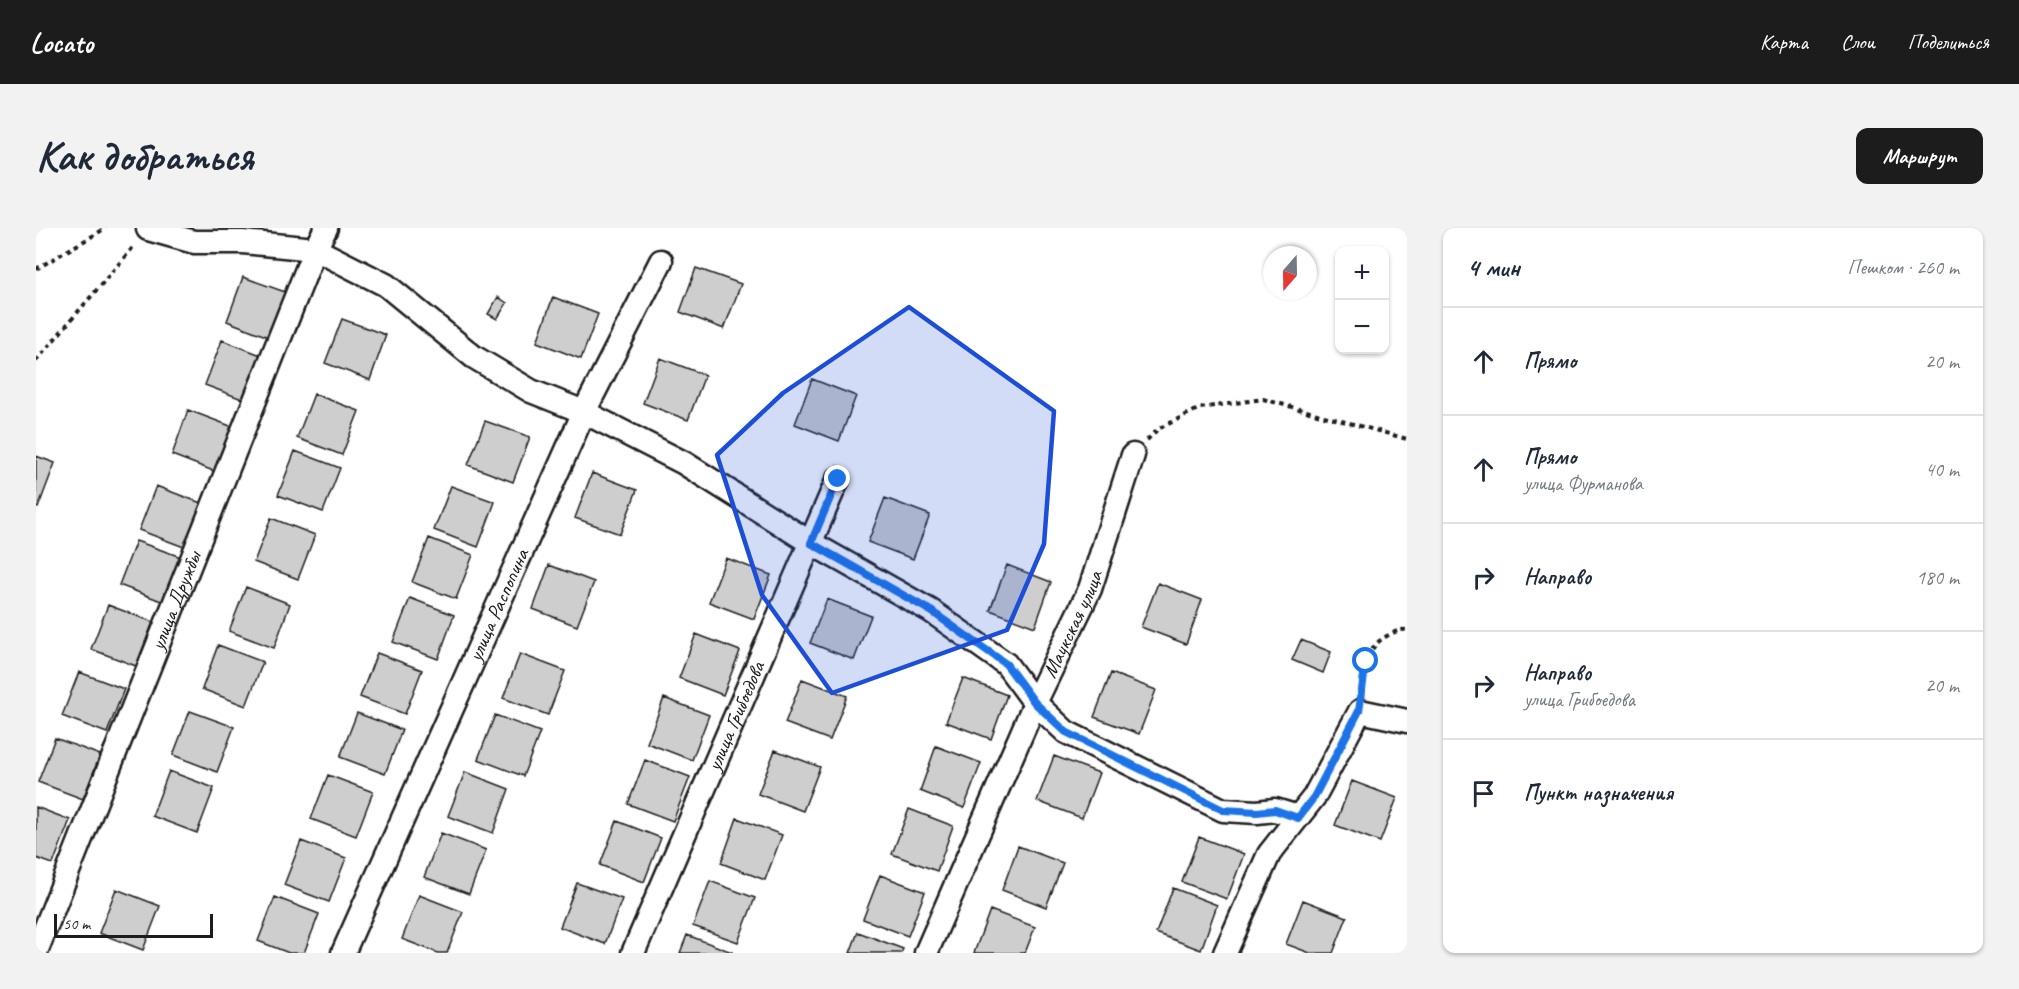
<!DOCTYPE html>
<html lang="ru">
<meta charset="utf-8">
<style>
body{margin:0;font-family:Caveat,sans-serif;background:#f2f2f3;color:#1f2937}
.controls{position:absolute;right:18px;top:18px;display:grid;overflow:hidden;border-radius:12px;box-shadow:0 2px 4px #0004}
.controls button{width:54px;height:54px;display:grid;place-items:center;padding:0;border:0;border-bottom:2px solid #e0e1e3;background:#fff;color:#1f2937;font:30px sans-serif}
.compass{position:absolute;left:1227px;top:18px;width:54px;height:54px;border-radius:50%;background:#fff;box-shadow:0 2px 4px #0004;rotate:200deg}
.scale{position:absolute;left:18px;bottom:15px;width:159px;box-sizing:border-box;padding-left:6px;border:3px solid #1c1c1c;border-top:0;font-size:16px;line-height:21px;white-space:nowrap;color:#1c1c1c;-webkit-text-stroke:4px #fff;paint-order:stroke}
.stop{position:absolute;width:18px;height:18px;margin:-14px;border:4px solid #1a73e8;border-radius:50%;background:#fff}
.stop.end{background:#1a73e8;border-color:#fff;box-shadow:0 2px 6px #0008}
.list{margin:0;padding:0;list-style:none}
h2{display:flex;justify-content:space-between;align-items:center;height:78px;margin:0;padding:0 24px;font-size:26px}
h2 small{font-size:20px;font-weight:400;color:#747a83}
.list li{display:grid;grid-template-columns:39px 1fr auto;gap:18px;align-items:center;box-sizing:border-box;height:108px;padding:0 24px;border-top:2px solid #e0e1e3}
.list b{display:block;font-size:22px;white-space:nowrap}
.list p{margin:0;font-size:20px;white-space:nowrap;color:#747a83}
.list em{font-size:20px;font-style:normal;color:#747a83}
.icon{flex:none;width:33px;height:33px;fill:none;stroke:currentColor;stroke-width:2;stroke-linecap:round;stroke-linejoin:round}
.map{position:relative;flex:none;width:1371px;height:725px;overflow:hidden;border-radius:12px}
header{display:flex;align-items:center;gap:36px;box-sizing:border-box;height:84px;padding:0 30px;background:#1c1c1c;color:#fff}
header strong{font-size:28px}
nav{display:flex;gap:33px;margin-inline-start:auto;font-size:21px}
.intro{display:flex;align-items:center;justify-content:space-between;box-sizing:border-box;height:144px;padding:0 36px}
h1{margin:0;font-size:42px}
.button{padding:15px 27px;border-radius:12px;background:#1c1c1c;color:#fff;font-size:21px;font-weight:700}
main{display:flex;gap:36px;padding:0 36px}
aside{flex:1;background:#fff;border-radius:12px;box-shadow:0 2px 4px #0004}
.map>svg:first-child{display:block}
.building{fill:#cecece;stroke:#1c1c1c;stroke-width:1.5}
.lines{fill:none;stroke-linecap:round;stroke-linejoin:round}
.minor-casing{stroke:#1c1c1c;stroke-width:27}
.path{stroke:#1c1c1c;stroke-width:4;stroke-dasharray:4.5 4.5;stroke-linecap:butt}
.minor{stroke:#fff;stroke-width:22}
.route{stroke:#1a73e8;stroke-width:8}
.marked{fill:#1d4ed8;fill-opacity:0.2;stroke:#1d4ed8;stroke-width:4.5;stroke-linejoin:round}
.labels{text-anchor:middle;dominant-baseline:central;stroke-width:4.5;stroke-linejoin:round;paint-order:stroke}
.street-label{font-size:21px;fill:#1c1c1c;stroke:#fff}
</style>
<header>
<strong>Locato</strong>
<nav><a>Карта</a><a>Слои</a><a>Поделиться</a></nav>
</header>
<div class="intro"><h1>Как добраться</h1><a class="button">Маршрут</a></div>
<main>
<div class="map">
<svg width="1371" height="725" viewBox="0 0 1371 725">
<rect width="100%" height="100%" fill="#fff"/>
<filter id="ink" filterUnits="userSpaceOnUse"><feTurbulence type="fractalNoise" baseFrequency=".0167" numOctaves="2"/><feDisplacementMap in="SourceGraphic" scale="12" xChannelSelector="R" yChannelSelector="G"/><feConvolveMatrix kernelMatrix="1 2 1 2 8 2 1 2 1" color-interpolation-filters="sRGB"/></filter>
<g filter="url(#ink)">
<path class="building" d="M660 40 705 56 688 101 644 84Z
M207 49 252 65 235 110 191 93Z
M462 69 471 75 461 91 452 86Z
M517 69 562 86 545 131 501 114Z
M306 91 350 107 334 152 289 135Z
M186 112 230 129 214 174 169 157Z
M624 130 669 147 652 192 607 175Z
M776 151 820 168 803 213 759 196Z
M278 166 323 183 306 227 261 210Z
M152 182 197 199 180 244 136 227Z
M449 193 494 209 477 254 432 237Z
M259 223 304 240 287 284 242 267Z
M0 228 19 235 2 280 0 279Z
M556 245 601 262 584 306 539 290Z
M120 258 165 275 148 319 103 302Z
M415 258 459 274 442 319 398 302Z
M849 270 894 287 877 331 832 314Z
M235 290 279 307 262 351 218 334Z
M393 310 437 327 420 371 376 354Z
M100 313 145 329 128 374 83 357Z
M690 330 735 347 718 391 673 374Z
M513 337 558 354 541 398 497 381Z
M971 337 1015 354 999 399 954 382Z
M1122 355 1166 372 1150 416 1105 399Z
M210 359 254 376 238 420 193 403Z
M374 370 418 387 402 431 357 414Z
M791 371 835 388 818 432 774 415Z
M72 377 117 394 100 438 55 421Z
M660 406 704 423 687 467 643 450Z
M1265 412 1295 424 1287 445 1256 432Z
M182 417 227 434 210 478 166 461Z
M341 425 386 442 369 486 324 469Z
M484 426 529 443 512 487 467 470Z
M43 444 88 461 71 505 26 488Z
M1075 445 1120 462 1103 506 1058 489Z
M927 450 971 467 955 511 910 494Z
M766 451 811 468 794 512 749 495Z
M628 470 673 487 656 532 611 515Z
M154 483 198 499 181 544 137 527Z
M321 485 366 502 349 546 304 529Z
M459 487 504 504 487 548 442 531Z
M19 510 64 527 47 571 2 554Z
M900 518 945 535 928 580 884 563Z
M739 522 784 539 767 583 722 566Z
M1018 528 1063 545 1046 590 1001 573Z
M609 532 654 549 637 593 592 576Z
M133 543 178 560 161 605 116 588Z
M429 544 473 561 457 605 412 588Z
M292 547 337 564 320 608 275 591Z
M1316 553 1361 570 1344 614 1299 597Z
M0 579 34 592 17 636 0 630Z
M873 581 917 598 901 643 856 626Z
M701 590 746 607 729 652 685 635Z
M581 593 625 610 608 654 564 637Z
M405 605 450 622 433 666 388 649Z
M1163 609 1208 626 1191 671 1146 654Z
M265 613 310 630 293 674 248 657Z
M982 618 1027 635 1010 679 966 662Z
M844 647 889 664 872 708 827 691Z
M674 653 719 670 702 714 657 698Z
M541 655 586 671 569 716 524 699Z
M1137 660 1181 677 1165 722 1120 705Z
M80 661 124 678 107 722 63 705Z
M383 667 427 684 411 725H402L366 711Z
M239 669 283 686 268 725H253L222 713Z
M1267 672 1311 689 1297 725H1274L1250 716Z
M954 682 999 699 989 725H938Z
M822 704 867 721 865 725H814Z
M651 707 696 724 695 725H644Z"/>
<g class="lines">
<g class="minor-casing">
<g id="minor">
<path d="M112 1 158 14H207L279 21 350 57 438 129 495 163 548 184 648 235 775 315 895 383 970 436 999 475 1030 504 1187 582 1221 584 1239 582 1262 589"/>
<path id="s1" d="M0 724 279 21 290 0"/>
<path id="s2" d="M307 725 548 184 625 33"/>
<path id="s3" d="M597 725 802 251"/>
<path id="s4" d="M890 725 999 475 1054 361 1097 227"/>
<path d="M1189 725 1233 626 1278 569 1324 483 1371 493"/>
</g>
</g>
<path class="path" d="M0 41 70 0
M0 133 99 17
M1111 212 1122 201 1164 180 1227 171 1371 211
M1326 465C1329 441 1329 418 1353 407 1359 404 1364 401 1371 402"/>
<use href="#minor" class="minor"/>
</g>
</g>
<g class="lines" filter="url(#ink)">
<path class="route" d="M802 251 775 315 895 383 970 436 999 475 1030 504 1187 582 1221 584 1239 582 1262 590 1278 569 1323 483 1330 433"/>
</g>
<path class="marked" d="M873 79 1018 183 1008 316 971 402 796 465 726 367 681 227 747 165Z"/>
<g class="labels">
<g class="street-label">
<text stroke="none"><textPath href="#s1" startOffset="378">улица Дружбы</textPath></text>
<text stroke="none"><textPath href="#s2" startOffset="381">улица Распопина</textPath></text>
<text stroke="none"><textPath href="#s4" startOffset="360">Маукская улица</textPath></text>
<text stroke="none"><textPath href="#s3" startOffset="258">улица Грибоедова</textPath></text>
</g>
</g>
</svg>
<div class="controls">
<button>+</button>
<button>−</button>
</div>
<svg class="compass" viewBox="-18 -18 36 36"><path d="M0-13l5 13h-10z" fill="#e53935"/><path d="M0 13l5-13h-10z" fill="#747a83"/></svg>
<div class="scale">50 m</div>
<div class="stop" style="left:1330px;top:433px"></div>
<div class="stop end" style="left:802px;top:251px"></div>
</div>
<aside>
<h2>4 мин<small>Пешком · 260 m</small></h2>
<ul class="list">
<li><svg class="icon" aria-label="ahead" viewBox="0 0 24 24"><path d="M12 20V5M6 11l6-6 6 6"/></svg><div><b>Прямо</b></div><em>20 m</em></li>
<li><svg class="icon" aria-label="ahead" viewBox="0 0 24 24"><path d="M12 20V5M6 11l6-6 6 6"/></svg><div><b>Прямо</b><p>улица Фурманова</p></div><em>40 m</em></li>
<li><svg class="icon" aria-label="right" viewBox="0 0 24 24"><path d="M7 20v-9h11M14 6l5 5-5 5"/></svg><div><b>Направо</b></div><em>180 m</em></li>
<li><svg class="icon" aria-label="right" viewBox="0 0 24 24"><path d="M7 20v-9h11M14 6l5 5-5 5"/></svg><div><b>Направо</b><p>улица Грибоедова</p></div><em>20 m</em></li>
<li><svg class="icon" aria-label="arrive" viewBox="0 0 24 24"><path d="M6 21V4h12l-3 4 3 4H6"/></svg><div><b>Пункт назначения</b></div></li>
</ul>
</aside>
</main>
